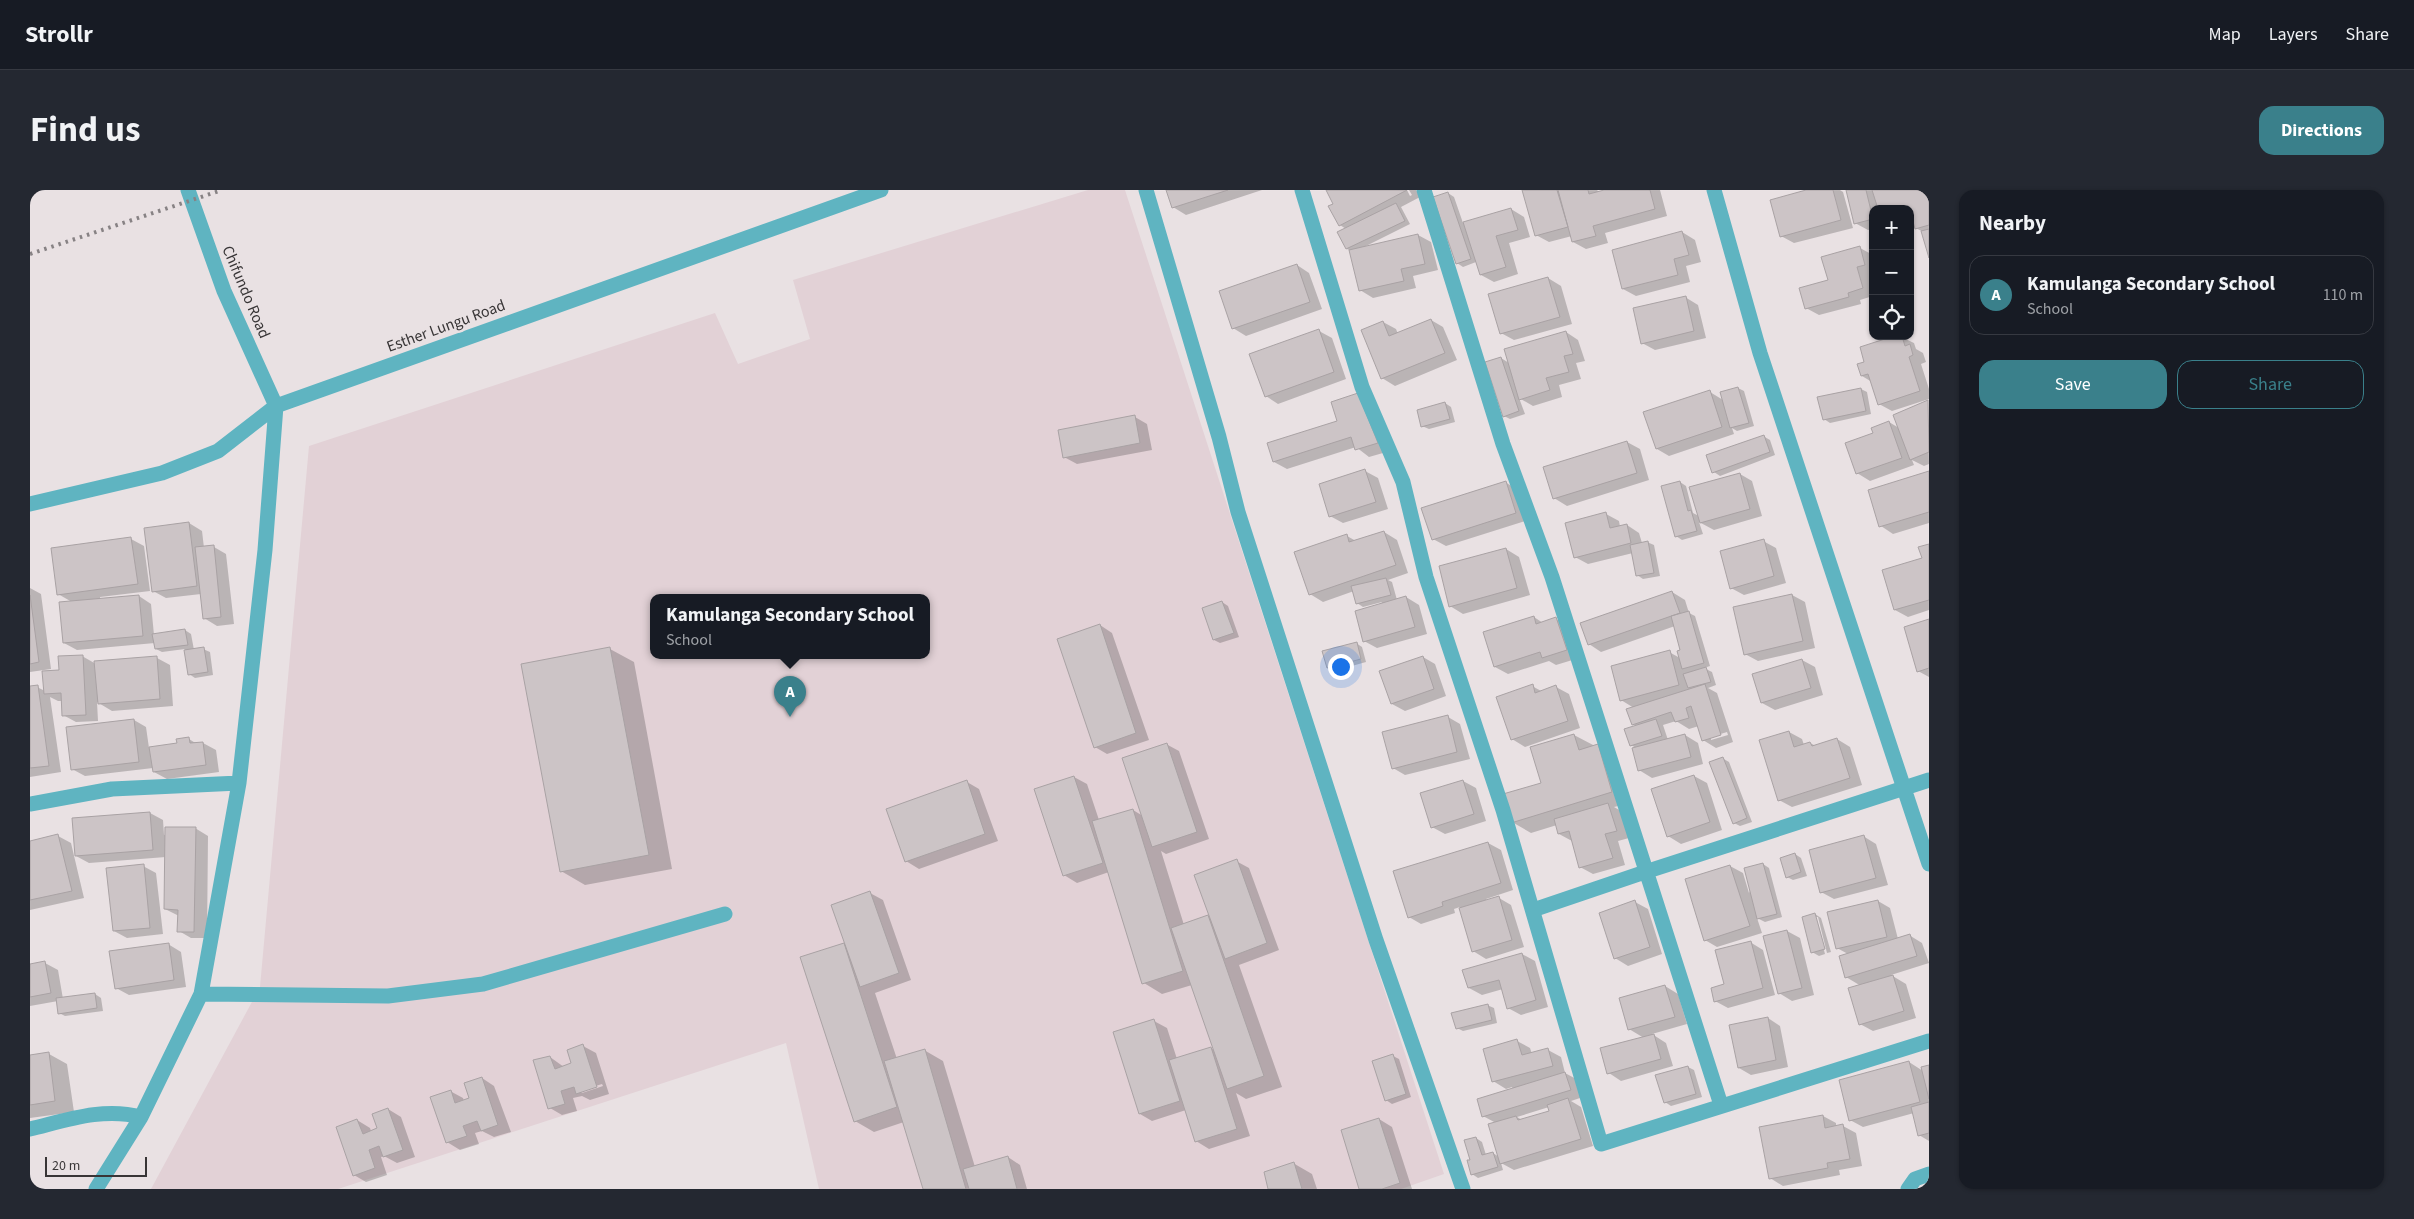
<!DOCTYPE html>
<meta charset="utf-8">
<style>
body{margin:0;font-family:"Source Sans 3",sans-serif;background:#242831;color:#f1f3f6}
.controls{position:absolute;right:15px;top:15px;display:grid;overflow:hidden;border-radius:10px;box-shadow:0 1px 4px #0004}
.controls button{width:45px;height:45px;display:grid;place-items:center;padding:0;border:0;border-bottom:1px solid #363941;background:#171b24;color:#f1f3f6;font:25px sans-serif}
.scale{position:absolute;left:15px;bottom:12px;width:102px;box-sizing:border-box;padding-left:5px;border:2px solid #383536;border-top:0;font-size:14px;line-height:18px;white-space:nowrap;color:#383536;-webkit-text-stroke:4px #e9e1e3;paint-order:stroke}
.you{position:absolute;left:1310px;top:476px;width:18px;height:18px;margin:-12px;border:4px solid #fff;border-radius:50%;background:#1a73e8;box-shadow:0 0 0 8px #1a73e833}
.badge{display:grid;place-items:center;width:32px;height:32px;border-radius:50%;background:#3a808b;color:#fff;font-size:16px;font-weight:700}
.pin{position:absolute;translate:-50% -41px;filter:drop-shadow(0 1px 2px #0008)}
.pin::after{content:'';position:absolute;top:26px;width:18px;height:15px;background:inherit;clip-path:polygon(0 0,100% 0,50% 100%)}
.popup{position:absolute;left:620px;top:404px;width:280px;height:65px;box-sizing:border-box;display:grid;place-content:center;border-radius:10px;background:#171b24;filter:drop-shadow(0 1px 4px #0005);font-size:16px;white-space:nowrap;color:#9ea1a6}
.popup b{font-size:19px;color:#f1f3f6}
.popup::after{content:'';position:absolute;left:50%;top:100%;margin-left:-10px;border:10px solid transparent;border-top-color:#171b24}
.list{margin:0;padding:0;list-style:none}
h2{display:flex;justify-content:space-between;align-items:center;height:65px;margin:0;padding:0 20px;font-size:21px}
h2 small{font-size:16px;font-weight:400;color:#9ea1a6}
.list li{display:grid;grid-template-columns:32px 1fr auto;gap:15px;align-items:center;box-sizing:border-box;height:80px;margin:0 10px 10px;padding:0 10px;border:1px solid #363941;border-radius:15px}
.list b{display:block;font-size:19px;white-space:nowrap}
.list p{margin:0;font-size:16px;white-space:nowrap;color:#9ea1a6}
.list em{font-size:16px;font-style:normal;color:#9ea1a6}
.actions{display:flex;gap:10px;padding:15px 20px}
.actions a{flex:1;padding:11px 0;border:1px solid #3a808b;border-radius:15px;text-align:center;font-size:18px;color:#3a808b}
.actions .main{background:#3a808b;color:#fff}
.icon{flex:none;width:28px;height:28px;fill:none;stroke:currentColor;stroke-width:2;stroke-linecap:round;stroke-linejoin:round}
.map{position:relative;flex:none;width:1899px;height:999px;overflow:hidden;border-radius:15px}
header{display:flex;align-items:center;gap:30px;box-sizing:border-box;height:70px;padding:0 25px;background:#171b24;border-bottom:1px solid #363941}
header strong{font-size:24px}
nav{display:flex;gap:28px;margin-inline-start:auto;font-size:18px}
.intro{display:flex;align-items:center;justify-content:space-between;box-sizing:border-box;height:120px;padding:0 30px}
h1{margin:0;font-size:35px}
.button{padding:12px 22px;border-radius:15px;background:#3a808b;color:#fff;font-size:18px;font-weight:700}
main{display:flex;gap:30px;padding:0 30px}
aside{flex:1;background:#171b24;border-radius:15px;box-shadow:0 1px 4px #0004}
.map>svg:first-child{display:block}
.built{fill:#e2d1d6;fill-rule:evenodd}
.shadow{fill:#0003;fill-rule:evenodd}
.building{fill:#ccc4c6;stroke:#a9a2a4}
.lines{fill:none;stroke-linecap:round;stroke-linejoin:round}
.minor{stroke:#5fb4c1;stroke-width:15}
.rail{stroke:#878284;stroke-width:4;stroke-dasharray:2.5 5;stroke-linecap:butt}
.labels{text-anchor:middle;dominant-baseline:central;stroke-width:5;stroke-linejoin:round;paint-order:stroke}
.street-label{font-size:16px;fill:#383536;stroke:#e9e1e3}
</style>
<header>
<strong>Strollr</strong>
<nav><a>Map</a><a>Layers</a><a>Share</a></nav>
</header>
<div class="intro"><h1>Find us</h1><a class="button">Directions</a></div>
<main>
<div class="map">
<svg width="1899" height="999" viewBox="0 0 1899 999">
<rect width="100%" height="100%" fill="#e9e1e3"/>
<path class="built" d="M1058 0H1095L1414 984 1371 999H789L756 853 308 999H121L230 797 279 256 685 123 708 174 780 149 763 90ZM624 408H896V466H624Z"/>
<path class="shadow" d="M1137 0H1232L1156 25 1143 17Z
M1298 0H1377L1380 6 1382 5 1379 0H1386L1390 7 1371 17 1380 34 1334 57 1388 45 1401 52 1408 80 1383 86 1386 98 1343 108 1330 100 1321 61 1317 59 1316 39 1310 35 1305 14Z
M1493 0H1567L1569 2 1579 0H1630L1637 26 1575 43 1578 53 1556 59 1543 52 1542 46 1519 52 1506 45Z
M1781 0H1810L1813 2 1823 38 1764 53 1751 46Z
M1817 0H1899V63L1893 42 1886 38 1884 30 1880 31V19H1843V39L1838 40 1825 33Z
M1418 3 1424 7 1433 33 1481 19 1494 27 1500 47 1479 53 1488 84 1464 92 1451 85 1446 72 1433 77 1427 73Z
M1652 42 1665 50 1671 72 1656 76 1660 92 1606 106 1593 99Z
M1830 58 1843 65V83L1839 84 1843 106 1830 110 1831 114 1789 125 1776 118Z
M1267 75 1279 83 1292 119 1216 146 1203 138Z
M1518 88 1531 96 1542 134 1484 150 1471 143Z
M1655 107 1668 115 1676 148 1625 160 1612 153Z
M1401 130 1413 137 1427 170 1365 196 1352 188 1353 132 1366 139 1368 144Z
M1289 141 1302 148 1316 189 1248 214 1236 206Z
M1536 142 1548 150 1555 171 1546 173 1551 189 1529 195 1532 207 1503 216 1489 208 1495 224 1480 229 1474 226 1471 168 1479 173Z
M1869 146 1884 153 1886 159 1893 163 1896 172 1891 174 1899 199V209L1862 221 1849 214 1842 192 1832 186 1836 172Z
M1708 198 1714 201 1724 236 1707 241 1702 238 1704 244 1639 266 1627 259 1680 202 1693 210Z
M1831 199 1837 202 1841 224 1800 233 1794 229Z
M1302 212 1360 261 1339 267 1326 257 1257 279 1244 272 1309 232Z
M1898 212 1899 274 1894 276 1882 270 1884 275 1840 291 1827 283 1845 244 1859 232 1869 238Z
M1415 213 1421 217 1425 232 1399 239 1392 236Z
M1105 227 1117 234 1122 260 1047 274 1034 267Z
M1733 246 1740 250 1745 265 1690 286 1684 282Z
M1597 252 1610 259 1619 290 1537 316 1524 308Z
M1335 281 1348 288 1358 319 1313 333 1300 326Z
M1899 283V333L1863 344 1851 336Z
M1710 284 1722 291 1732 326 1684 340 1669 332 1673 344 1652 350 1646 346 1650 292 1656 296 1663 323 1669 326Z
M1475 292 1488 300 1498 330 1416 356 1403 349Z
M1576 324 1589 331 1590 337 1597 335 1609 343 1612 353 1617 352 1624 355 1630 386 1613 389 1607 385 1603 363 1558 374 1545 367Z
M159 333 172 341 174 358 184 357 196 364 204 434 187 436 174 428 171 404 136 408 123 401Z
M1354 342 1367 350 1378 383 1358 390 1362 392 1367 410 1376 407 1389 415 1397 444 1347 458 1334 451 1352 412 1333 417 1327 413 1324 401 1293 412 1280 404 1317 346 1326 351Z
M101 349 114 356 120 401 70 407V410L109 406 121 414 124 445 155 440 161 444 164 460 173 459 180 462 183 485 165 488 159 484 155 459 132 462 126 459 125 453 47 460 34 453 42 412 28 404Z
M1733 351 1746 358 1756 393 1714 405 1701 398Z
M1899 355V420L1878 427 1865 420Z
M1476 359 1489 367 1500 405 1433 424 1420 416Z
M0 398 11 404 21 479 0 482Z
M1642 402 1655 410 1659 423 1665 426 1680 476 1674 478 1682 482 1686 495 1678 498 1687 503 1703 552 1686 558 1673 550 1669 536 1659 539 1646 531 1633 535 1638 550 1655 545 1668 553 1673 574 1622 588 1609 580 1606 558 1601 555 1607 536 1603 534 1604 518 1591 510 1639 462 1650 468 1652 460 1645 436 1571 462 1559 454ZM1697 542 1698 545 1681 550V547Z
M1762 405 1775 412 1785 458 1728 471 1715 464Z
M1192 412 1198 416 1209 447 1190 453 1184 450 1174 419Z
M1504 427 1513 433 1526 429 1539 436 1549 468 1526 475 1519 471 1478 484 1465 477 1455 443Z
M1899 430V487L1888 481Z
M1070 435 1082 443 1119 550 1077 564 1065 557Z
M1326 453 1332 457 1336 472 1304 481 1298 477Z
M580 459 604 472 642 679 555 695 531 681Z
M52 466 66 474 127 468 140 475 143 516 82 521 67 512 68 531 46 532 33 525 32 511H28L20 507 31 582 0 587V498L7 497 15 501 30 481Z
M1393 467 1405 474 1416 506 1375 521 1362 514Z
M1772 470 1785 477 1793 505 1745 520 1732 513Z
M1502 496 1513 502 1526 497 1539 504 1550 538 1495 557 1482 549Z
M1418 527 1430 534 1440 569 1375 585 1363 578Z
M104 530 116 537 119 558 149 554 159 549 167 554 173 553 186 560 189 582 137 589 124 582 123 578 55 586 42 579Z
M1759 542 1772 549 1774 555 1780 553 1786 556 1807 549 1820 557 1832 595 1762 617 1749 610Z
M1544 545 1586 567 1600 613 1584 617 1591 621 1599 648 1588 651 1595 675 1563 684 1550 677 1542 651 1529 644 1527 635 1501 643 1482 632 1512 594Z
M1136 554 1149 561 1179 649 1136 664 1131 661 1154 735 1178 727 1182 729 1206 671 1219 678 1249 760 1209 775 1252 897 1216 909 1206 903 1220 946 1179 959 1166 951 1156 920 1122 931 1110 924 1124 831 1137 838 1147 869 1181 858 1184 860 1162 795 1132 804 1114 793 1079 682 1047 693 1034 685 1044 587 1057 594 1069 630 1103 620 1113 626Z
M1692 568 1699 572 1722 632 1710 636 1704 633Z
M1664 586 1677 593 1692 640 1651 654 1638 646Z
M1433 591 1446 598 1456 631 1415 644 1402 637Z
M937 592 949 599 968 651 889 679 876 671Z
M120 623 133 630 134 645 165 638 178 646 177 748H161L149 741V726L135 719 136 667 59 673 46 666Z
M28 646 41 653 54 708 0 720V652Z
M1833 646 1846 654 1858 695 1804 709 1791 702Z
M1458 653 1471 660 1483 700 1456 709 1457 711 1469 708 1481 715 1494 757 1456 769 1443 761 1430 717 1424 719 1425 723 1391 734 1379 727Z
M1765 664 1771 668 1777 686 1763 690 1757 687Z
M1733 674 1739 678 1752 727 1735 732 1727 728 1732 743 1687 757 1675 750 1700 676 1713 683 1719 703Z
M113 676 126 683 133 744 97 748 84 741Z
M840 703 853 710 881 790 845 803 867 869 894 860 913 871 945 977 978 967 990 975 997 999H894L874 932 844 942 825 931 814 754 817 756Z
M1848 711 1860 718 1868 749 1879 745 1892 753 1899 773 1861 785 1876 794 1886 828 1843 841 1830 834 1831 796 1816 787 1818 764 1807 758Z
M1605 712 1618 719 1632 764 1598 776 1585 768Z
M1785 724 1791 728 1801 762 1797 763 1788 727H1785L1795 764 1789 766 1782 762Z
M1757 741 1770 748 1784 805 1762 811 1749 803Z
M1720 752 1733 760 1745 805 1698 818 1685 811Z
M138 754 151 762 156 797 99 805 86 798Z
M1492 764 1505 771 1518 817 1491 825 1478 818 1473 799 1452 805 1439 798Z
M15 773 28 780 33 809 65 804 71 808 73 821 35 826 29 823 28 811 0 816V776Z
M1635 796 1648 804 1657 834 1622 844 1636 853 1643 876 1591 891 1579 883 1614 848 1599 839Z
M1457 815 1464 818 1467 833 1433 841 1427 838Z
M1738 828 1750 836 1758 877 1721 885 1709 878Z
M1487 851 1500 858 1502 864 1518 860 1531 867 1535 883 1548 890 1553 907 1541 911 1551 917 1563 956 1484 980 1471 973 1473 980 1448 988 1442 984V971L1446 948 1452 952 1456 965 1463 963 1469 967 1466 933 1453 926 1483 899 1482 897 1476 899 1463 891ZM1519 917 1520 922 1492 930 1487 927Z
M553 856 566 863 579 904 560 910 552 906 543 908 547 921 532 925 520 918V867L534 877 543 874ZM572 894 573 896 552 903 550 901Z
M19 864 37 874 44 922 0 928V866Z
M1363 866 1369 869 1381 907 1362 914 1356 910Z
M1879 872 1893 881 1899 876V951L1889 945 1884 923 1833 937 1820 930Z
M1658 877 1664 880 1672 907 1641 916 1635 912 1627 886Z
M452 888 464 896 481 942 464 947 452 941 445 943 449 954 430 960 417 952 420 901 433 908 434 911 441 909Z
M358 919 371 927 385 967 367 973 354 966 351 967 357 985 336 992 324 985 327 930 340 938 341 941 349 939Z
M1793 926 1806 933V937L1813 936 1826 943 1832 976 1809 980 1810 985 1753 996 1740 988Z
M1349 929 1362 937 1382 999H1330Z
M1263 973 1282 984 1287 999H1241Z"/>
<path class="building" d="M1136 0H1198L1142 18Z
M1296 0H1377L1309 36 1298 16 1303 14Z
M1492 0H1527L1538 37 1505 46Z
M1528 0H1558L1559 4 1574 0H1620L1625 19 1563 36 1566 46 1542 52Z
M1776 0H1803L1811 30 1750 47 1740 10Z
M1816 0H1836L1843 29 1824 34Z
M1842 0H1899V35L1885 39 1879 16 1868 19H1848Z
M1418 2 1441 69 1426 74 1403 7Z
M1366 13 1375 31 1316 59 1307 42Z
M1481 18 1488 40 1466 46 1476 77 1450 85 1433 32Z
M1899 39V68L1891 41Z
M1652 41 1659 65 1644 69 1648 85 1592 99 1582 60Z
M1388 44 1395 74 1371 79 1374 91 1329 101 1319 60Z
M1830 56 1835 75 1827 77 1833 98 1818 103 1819 107 1775 119 1769 98 1798 90 1791 67Z
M1267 74 1280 112 1202 139 1189 101Z
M1518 87 1530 127 1470 144 1458 104Z
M1656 106 1664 141 1611 154 1603 118Z
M1401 129 1415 163 1351 189 1331 140 1353 131 1359 146Z
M1289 139 1304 182 1235 207 1219 164Z
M1536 141 1543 164 1534 166 1539 182 1516 188 1520 200 1489 210 1474 159Z
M1864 146H1872L1875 156 1880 154 1883 165 1879 167 1890 201 1848 215 1838 184 1831 186 1827 174 1834 172 1830 157Z
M1471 167 1489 221 1473 227 1455 172Z
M1708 197 1719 233 1700 238 1690 202Z
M1831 198 1836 221 1793 230 1787 207Z
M1680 200 1692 237 1626 259 1613 222Z
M1328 203 1348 253 1325 260 1321 247 1243 272 1237 253 1307 231 1301 212Z
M1898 210 1899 262 1880 270 1863 225Z
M1415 212 1420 229 1391 237 1387 220Z
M1105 225 1110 253 1033 268 1028 240Z
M1859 231 1872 268 1826 284 1815 253 1843 243 1841 238Z
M1734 245 1740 262 1682 283 1676 265Z
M1597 251 1607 283 1523 309 1513 277Z
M1335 279 1346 312 1299 327 1289 294Z
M1899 281V322L1849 337 1838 300Z
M1710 283 1720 319 1670 333 1659 297Z
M1476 291 1486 323 1402 350 1391 318Z
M1650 291 1658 321 1661 320 1667 341 1645 347 1631 296Z
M1576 322 1580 338 1597 334 1601 353 1544 368 1535 333Z
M159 332 167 396 122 402 114 338Z
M1354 341 1366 375 1279 405 1264 362 1317 344 1319 352Z
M101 347 108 394 27 405 21 358Z
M1734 349 1744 386 1700 399 1690 361Z
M1618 351 1624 383 1606 386 1600 355Z
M1899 354V410L1864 420 1852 380 1892 368 1888 357Z
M184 355 191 427 173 429 165 357Z
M1476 358 1487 398 1419 417 1409 376Z
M1356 388 1361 405 1326 414 1321 396Z
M1642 401 1650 423 1558 455 1550 433Z
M1762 404 1773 451 1714 465 1703 417Z
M0 405 9 472 0 474Z
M109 405 113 446 33 453 29 412Z
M1376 406 1385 437 1333 452 1325 421Z
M1192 411 1204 443 1183 450 1172 418Z
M1659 421 1674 473 1652 479 1647 461 1650 460 1641 426Z
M1504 426 1506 434 1526 427 1537 460 1512 468 1510 462 1464 477 1453 442Z
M1899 429V478L1887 482 1874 437Z
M1070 434 1106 543 1064 558 1027 449Z
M155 439 158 455 125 459 122 444Z
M1327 452 1331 469 1297 478 1292 461Z
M174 457 178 482 158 485 154 460Z
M580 457 619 665 530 682 491 474Z
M1640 460 1649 495 1590 511 1581 476Z
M53 465 56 525 32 526 31 503 14 504 12 481 29 480 28 466Z
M127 466 130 509 68 514 64 471Z
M1393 466 1404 499 1361 514 1349 481Z
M1772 469 1781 498 1731 513 1722 484Z
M1676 477 1681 492 1658 498 1653 484Z
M1503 494 1505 503 1526 495 1538 531 1481 550 1466 507Z
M1675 494 1691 545 1672 551 1661 516 1656 518 1659 528 1645 532 1641 522 1602 535 1596 519Z
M8 495 19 576 0 578V496Z
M1418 525 1427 562 1362 579 1352 542Z
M104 529 109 572 41 580 36 537Z
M1626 529 1632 546 1600 556 1594 539Z
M1759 541 1764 557 1780 552 1782 556 1807 548 1820 588 1748 611 1729 550Z
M1544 544 1549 560 1568 554 1582 602 1481 633 1473 604 1511 593 1500 557Z
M1655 544 1661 567 1608 581 1602 558Z
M159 547 160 553 173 552 176 575 123 582 119 557 147 553 146 549Z
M1137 553 1167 642 1122 657 1092 568Z
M1693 567 1717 628 1703 634 1679 572Z
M1664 585 1680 632 1637 647 1621 599Z
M1044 586 1073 673 1033 686 1004 599Z
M937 590 955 644 875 672 856 619Z
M1433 590 1444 624 1401 638 1390 603Z
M1578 613 1587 641 1575 644 1583 668 1549 678 1539 641 1528 644 1524 629Z
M1103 619 1153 781 1112 794 1062 631Z
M120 622 123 660 45 666 42 628Z
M135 637H166L164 742H147L148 720 134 719Z
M28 644 42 701 0 710V651Z
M1834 645 1846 688 1790 703 1779 660Z
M1458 652 1471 693 1412 712 1413 716 1378 728 1363 681Z
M1765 663 1771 682 1756 688 1750 668Z
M1207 669 1237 753 1195 769 1164 685Z
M1733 673 1747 724 1727 729 1714 678Z
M114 674 120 738 83 741 76 678Z
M1700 675 1720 736 1674 751 1655 689Z
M840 701 869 783 830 797 801 715Z
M1469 706 1482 750 1442 762 1429 718Z
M1605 710 1620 757 1584 769 1569 723Z
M1848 710 1857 747 1806 759 1797 722Z
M1785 723 1795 759 1781 763 1772 727Z
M1178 725 1234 886 1197 899 1141 738Z
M1757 740 1772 798 1748 804 1733 746Z
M1880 744 1887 766 1815 788 1809 766Z
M1721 751 1733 798 1684 812 1681 798 1694 794 1685 760Z
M139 753 144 790 85 799 79 761Z
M814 753 867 917 824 932 770 767Z
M1492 763 1506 810 1477 819 1469 790 1438 798 1432 780Z
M15 771 21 803 0 807V774Z
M1863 785 1874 821 1829 835 1818 798Z
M1635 795 1645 827 1598 840 1589 808Z
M65 803 67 818 28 824 26 808Z
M1458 814 1462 830 1426 839 1421 823Z
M1738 827 1746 870 1708 878 1699 835Z
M1124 829 1150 911 1109 924 1083 842Z
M1624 844 1631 869 1577 884 1570 858Z
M1487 849 1492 865 1518 858 1523 876 1462 892 1453 859Z
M553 854 567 897 546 904 544 897 531 901 535 914 518 919 503 870 520 866 525 879 541 873 537 860Z
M1181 857 1207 939 1165 952 1139 870Z
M895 859 936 999H893L854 871Z
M19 862 25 911 0 915V865Z
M1363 864 1376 904 1355 911 1342 871Z
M1879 871 1890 912 1819 931 1809 890Z
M1899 875V909L1891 877Z
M1658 876 1666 904 1634 913 1625 885Z
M1535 882 1541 900 1452 927 1447 909Z
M452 887 468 935 451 941 447 931 433 936 437 946 416 953 400 907 421 900 425 913 439 908 434 893Z
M1538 908 1551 949 1470 974 1458 934 1486 926 1488 930 1519 921 1517 915Z
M1899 912V943L1888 946 1881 917Z
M358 918 373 960 353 967 349 956 339 960 345 978 323 986 306 937 327 929 333 944 347 938 342 924Z
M1793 925 1795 938 1813 934 1820 969 1797 973 1798 978 1739 989 1729 937Z
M1349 928 1370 993 1352 999H1329L1311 940Z
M1446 947 1452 965 1463 962 1468 977 1441 985 1437 970H1440L1434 950Z
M978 966 987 999H939L933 979Z
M1264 972 1272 999H1238L1234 982Z"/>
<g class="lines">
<path class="minor" d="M1116 0 1189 247 1208 322 1346 750 1433 999
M1272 0 1332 197 1373 292 1396 387 1473 620 1571 954 1899 851
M1394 0 1473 254 1522 387 1691 915
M1684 0 1730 163 1899 674
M0 314 132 283 188 261 246 216 851 0
M0 614 82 599 209 593
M1503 720 1615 682 1899 590
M171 804 358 806 453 794 695 724
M0 939C37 930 73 917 111 927
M66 999 111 927 171 804 209 593 235 360 246 216 194 101 158 0
M1878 999 1885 989 1899 984"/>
<path class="rail" d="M0 64 192 0"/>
</g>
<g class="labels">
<g class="street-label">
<text transform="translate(216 102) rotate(67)">Chifundo Road</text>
<text transform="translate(416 136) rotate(-20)">Esther Lungu Road</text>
</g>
</g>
</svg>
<div class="controls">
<button>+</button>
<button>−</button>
<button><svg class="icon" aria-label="locate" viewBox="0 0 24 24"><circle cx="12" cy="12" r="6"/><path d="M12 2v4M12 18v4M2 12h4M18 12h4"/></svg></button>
</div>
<div class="scale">20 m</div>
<div class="you"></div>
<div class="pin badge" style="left:760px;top:527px">A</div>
<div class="popup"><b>Kamulanga Secondary School</b>School</div>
</div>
<aside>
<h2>Nearby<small></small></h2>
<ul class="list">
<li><span class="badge">A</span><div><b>Kamulanga Secondary School</b><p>School</p></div><em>110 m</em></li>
</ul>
<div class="actions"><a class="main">Save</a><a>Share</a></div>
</aside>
</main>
